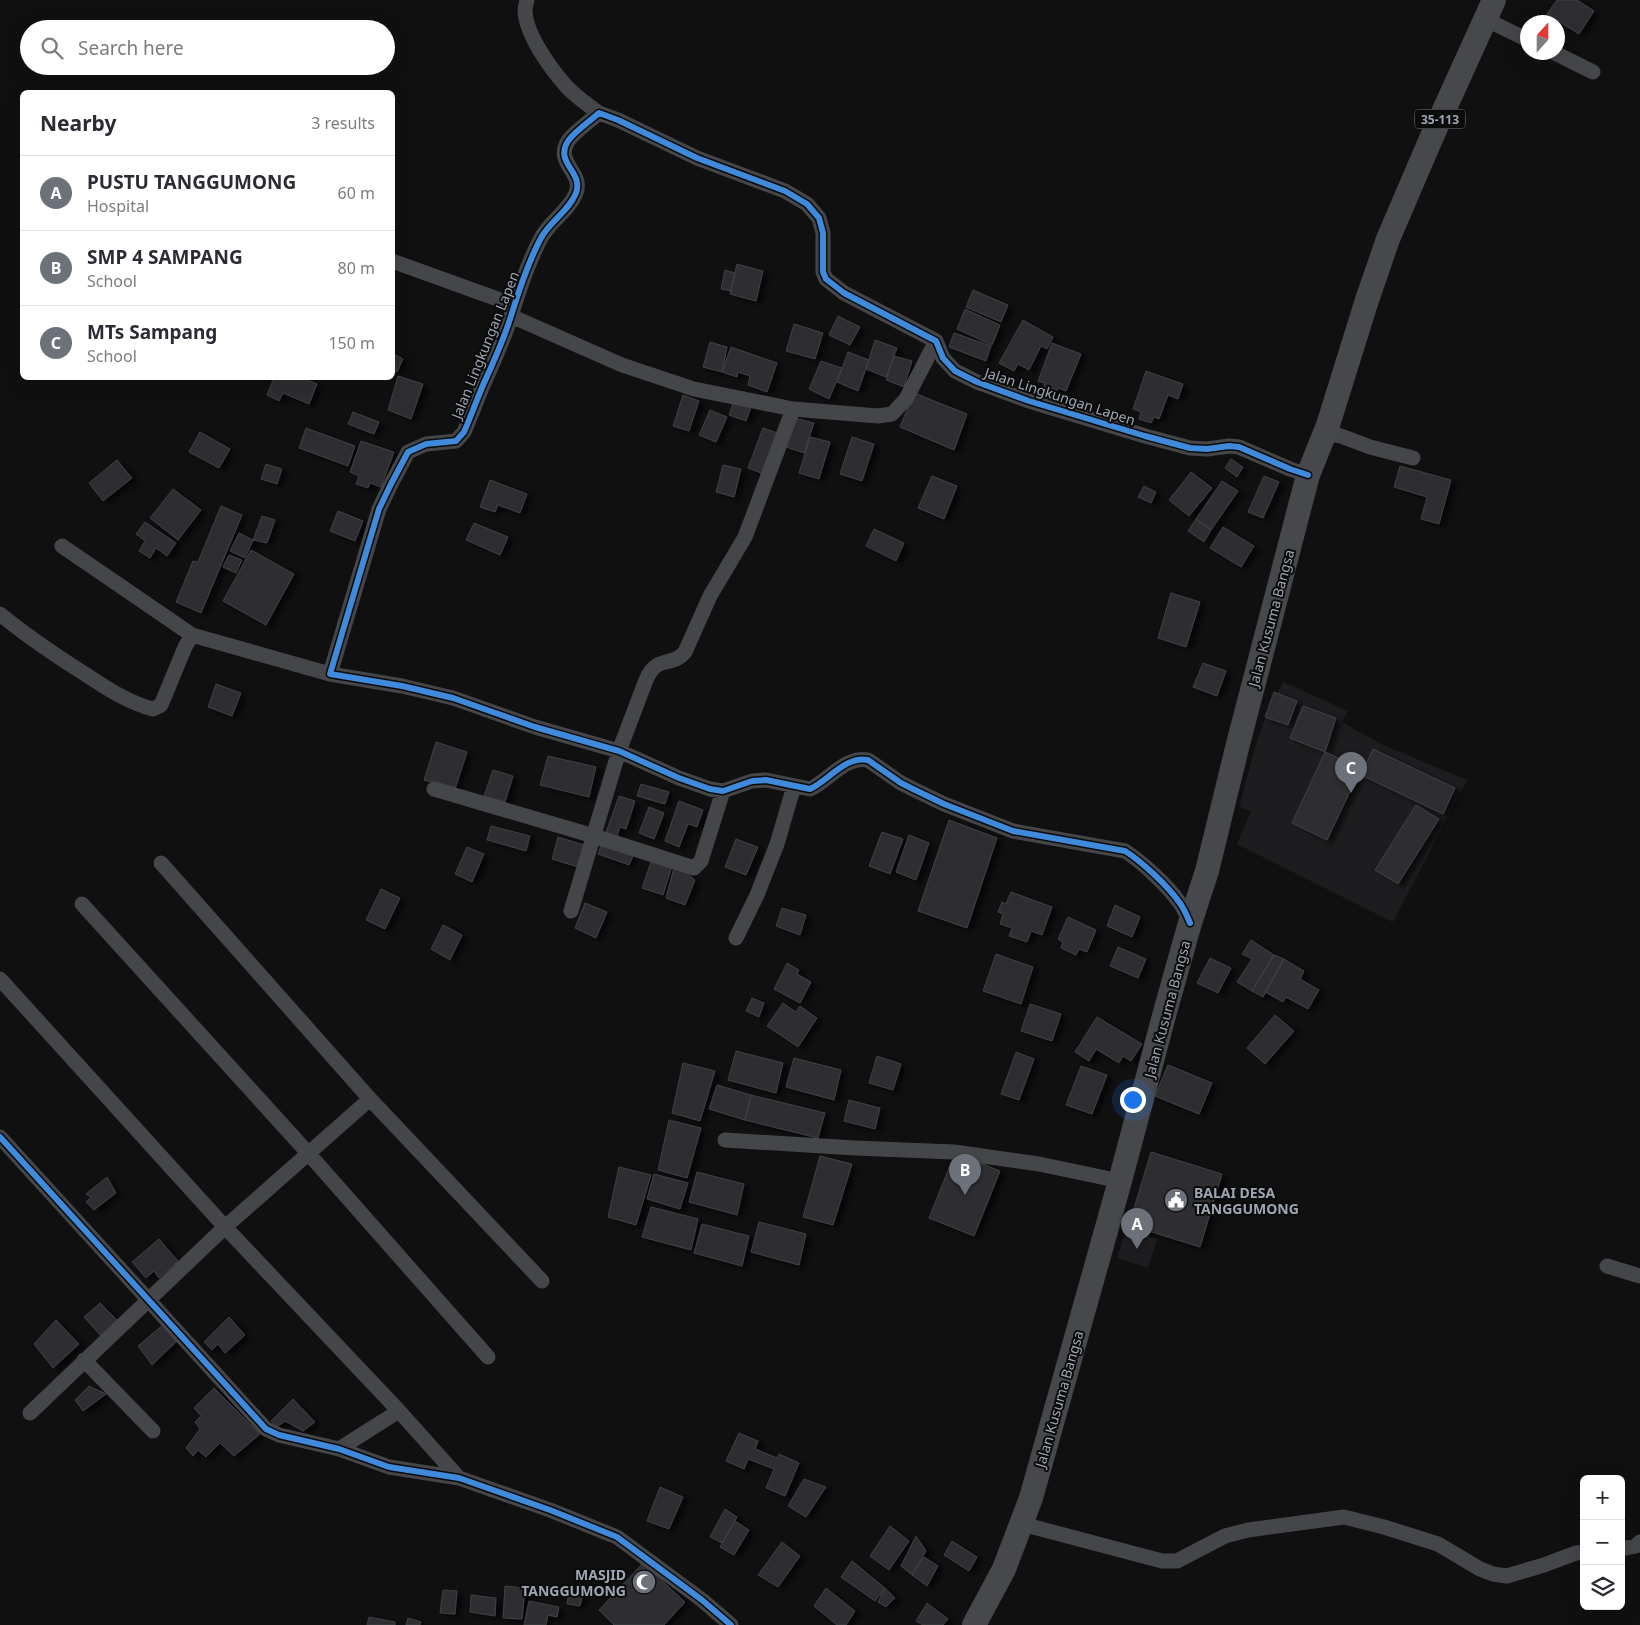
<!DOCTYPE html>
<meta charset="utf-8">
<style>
body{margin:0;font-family:"Noto Sans",sans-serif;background:#f2f2f3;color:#2b2b33}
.controls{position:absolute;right:15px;bottom:15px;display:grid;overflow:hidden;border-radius:8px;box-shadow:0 5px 20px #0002}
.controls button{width:45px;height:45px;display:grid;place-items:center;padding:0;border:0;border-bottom:1px solid #e1e1e2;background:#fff;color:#2b2b33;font:25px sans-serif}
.compass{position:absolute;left:1520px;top:15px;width:45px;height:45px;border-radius:50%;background:#fff;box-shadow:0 5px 20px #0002;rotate:21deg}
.you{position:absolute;left:1132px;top:1099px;width:18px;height:18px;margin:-12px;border:4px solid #fff;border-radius:50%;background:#1a73e8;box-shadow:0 0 0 8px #1a73e833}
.badge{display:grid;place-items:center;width:32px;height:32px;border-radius:50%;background:#6d727a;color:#fff;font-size:16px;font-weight:700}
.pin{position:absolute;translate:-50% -41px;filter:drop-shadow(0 1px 2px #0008)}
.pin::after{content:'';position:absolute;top:26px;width:18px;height:15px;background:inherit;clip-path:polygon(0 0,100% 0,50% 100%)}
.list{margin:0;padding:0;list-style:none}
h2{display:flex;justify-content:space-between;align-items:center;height:65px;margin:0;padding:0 20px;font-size:21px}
h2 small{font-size:16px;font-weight:400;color:#7c7c81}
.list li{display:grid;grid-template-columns:32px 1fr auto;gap:15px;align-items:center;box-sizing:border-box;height:75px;padding:0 20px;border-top:1px solid #e1e1e2}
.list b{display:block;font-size:19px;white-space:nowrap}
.list p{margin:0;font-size:16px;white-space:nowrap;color:#7c7c81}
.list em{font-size:16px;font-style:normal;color:#7c7c81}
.icon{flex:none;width:28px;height:28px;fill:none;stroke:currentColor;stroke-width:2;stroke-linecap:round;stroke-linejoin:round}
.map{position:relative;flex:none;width:1640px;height:1625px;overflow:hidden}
.search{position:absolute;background:#fff;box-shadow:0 5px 20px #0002;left:20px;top:20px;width:375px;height:55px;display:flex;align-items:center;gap:12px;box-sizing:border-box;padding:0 18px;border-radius:28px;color:#7c7c81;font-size:19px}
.panel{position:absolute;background:#fff;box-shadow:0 5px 20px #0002;left:20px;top:90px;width:375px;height:290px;border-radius:8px}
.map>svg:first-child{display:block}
.built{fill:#1d1d1f}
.building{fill:#2f2f31;stroke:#3e4145;filter:url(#shadow)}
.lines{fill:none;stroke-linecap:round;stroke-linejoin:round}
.minor{stroke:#444649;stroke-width:15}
.primary{stroke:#47484b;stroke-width:24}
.cycleway-casing{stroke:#0b0b0c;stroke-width:9}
.cycleway{stroke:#408adc;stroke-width:6}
.labels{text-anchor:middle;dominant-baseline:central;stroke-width:4;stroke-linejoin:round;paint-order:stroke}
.shield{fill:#0b0b0c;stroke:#737881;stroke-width:1}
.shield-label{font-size:12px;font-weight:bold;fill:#9fa6b3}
.street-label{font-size:14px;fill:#9fa6b3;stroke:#0b0b0c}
.poi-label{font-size:14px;font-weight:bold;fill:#9fa6b3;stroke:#0b0b0c;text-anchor:start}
</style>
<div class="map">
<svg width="1640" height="1625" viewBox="0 0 1640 1625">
<defs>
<filter id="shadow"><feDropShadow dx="5.5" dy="3" stdDeviation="2.5" flood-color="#0009"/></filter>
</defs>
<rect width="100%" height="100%" fill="#101011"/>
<path class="built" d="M1283 682 1348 711 1342 722 1381 744 1467 780 1393 922 1237 844 1251 811 1239 807 1256 744 1267 713Z
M1126 1230 1157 1239 1148 1268 1117 1258Z"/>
<path class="building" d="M1557 0H1577L1594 11 1579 34 1547 14Z
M737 264 763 271 756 301 730 294Z
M725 270 735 273 731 291 721 289Z
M973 290 1008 305 1001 322 966 307Z
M965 309 1000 325 992 345 957 329Z
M838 316 860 327 850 345 829 335Z
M1023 320 1053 337 1047 349 1041 346 1029 370 1018 364 1014 371 999 363Z
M794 324 823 333 815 359 786 351Z
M954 333 991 346 986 361 949 347Z
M875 340 897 348 886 377 866 369Z
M710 342 727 347 722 372 703 367Z
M1052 343 1081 354 1066 391 1058 388 1056 393 1043 388 1045 383 1038 381Z
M731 347 777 363 767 392 748 385 750 376 738 372 737 377 722 372Z
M848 352 869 360 858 391 837 382Z
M392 353 403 359 397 372 392 370Z
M894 356 912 361 904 387 886 380Z
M821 361 842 368 829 399 809 389Z
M1146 371 1183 384 1178 399 1168 395 1159 419 1154 417 1151 423 1139 419 1141 412 1133 409Z
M398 376 423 384 411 419 388 410Z
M274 378H302L317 384 309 404 283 393 279 401 267 395Z
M914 393 967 414 954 450 900 427Z
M683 395 699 401 689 431 673 426Z
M734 401 751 407 746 421 729 415Z
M710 410 727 417 716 442 699 435Z
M353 412 379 422 374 434 348 424Z
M794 418 814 423 804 453 786 447Z
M306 428 355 446 348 466 299 448Z
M763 428 783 435 764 474 748 468Z
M200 432 230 449 219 468 189 452Z
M810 437 830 442 819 479 799 473Z
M852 437 874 444 862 481 840 474Z
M361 441 394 452 381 487 370 483 368 488 356 484 359 476 350 472Z
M1231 459 1243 467 1237 477 1225 468Z
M117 460 132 478 103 501 89 483Z
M266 464 282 469 277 484 261 479Z
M723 465 741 469 734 497 716 492Z
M1400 466 1451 480 1439 524 1421 519 1427 497 1394 487Z
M1191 472 1212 488 1189 516 1169 500Z
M932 476 957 486 944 519 918 508Z
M1264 476 1279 482 1263 518 1248 512Z
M490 480 527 494 520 513 498 505 495 512 480 507Z
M1222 481 1238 491 1211 530 1196 519Z
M1144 486 1156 492 1151 503 1138 497Z
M173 489 201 510 178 540 150 518Z
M221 506 242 515 201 613 176 602 193 561 198 562Z
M338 511 363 521 355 541 330 531Z
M262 516 275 520 267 543 253 540Z
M1196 519 1211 530 1204 542 1188 531Z
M145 522 176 543 167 556 156 548 150 558 139 551 145 541 136 534Z
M474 523 508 537 500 555 466 540Z
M1223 527 1254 546 1241 567 1210 548Z
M874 529 904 543 896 561 866 546Z
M239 533 253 540 245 558 230 551Z
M251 550 294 574 266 625 223 601Z
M229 555 242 560 236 573 223 567Z
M1171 593 1200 602 1186 647 1158 638Z
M1203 663 1226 671 1217 696 1193 687Z
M216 684 241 693 232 716 208 707Z
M1274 692 1297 701 1288 725 1265 717Z
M1303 706 1336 718 1325 752 1290 738Z
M436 742 467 752 455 789 424 780Z
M1373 749 1455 788 1443 814 1361 775Z
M1325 752 1361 768 1327 840 1292 823Z
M548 756 596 767 589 797 540 785Z
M493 770 513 776 505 802 484 796Z
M641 784 669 792 665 804 637 796Z
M619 796 635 801 626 829 620 827 616 839 605 835Z
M679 801 703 810 697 827 688 824 679 847 665 841Z
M1416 805 1439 819 1398 884 1375 870Z
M649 807 664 813 654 839 639 833Z
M949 820 997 838 967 928 918 911Z
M491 826 530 836 526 851 487 840Z
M882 832 903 839 890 874 869 866Z
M909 835 929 843 916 880 896 872Z
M558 837 587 846 581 868 552 859Z
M736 839 758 847 746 875 725 867Z
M601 845 633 856 629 865 598 854Z
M467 847 484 854 472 882 455 874Z
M652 859 672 866 663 895 642 888Z
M675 864 695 880 685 905 666 898Z
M381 889 400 898 385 929 366 920Z
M1011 892 1052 907 1042 935 1031 931 1027 942 1009 936 1012 928 1000 924 1003 914 998 912 1002 902 1006 904Z
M585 903 607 912 596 938 575 928Z
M1115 905 1140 917 1132 937 1107 926Z
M782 908 806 915 800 935 776 926Z
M1068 917 1096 930 1087 952 1079 949 1076 955 1061 948 1063 942 1058 939Z
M443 925 462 935 450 960 431 949Z
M1251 940 1274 955 1252 991 1237 982 1252 959 1242 954Z
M1118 947 1146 959 1138 978 1110 966Z
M996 954 1033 967 1021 1004 983 991Z
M1274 955 1284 959 1263 997 1252 991Z
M1210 958 1231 968 1218 993 1197 983Z
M1284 959 1304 971 1300 979 1319 990 1308 1009 1286 997 1283 1002 1265 992Z
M787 963 799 970 797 974 811 982 800 1003 774 989Z
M752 998 764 1003 759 1017 746 1011Z
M783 1003 796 1012 800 1006 817 1018 798 1047 767 1026Z
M1030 1004 1061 1014 1052 1041 1021 1031Z
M1275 1015 1294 1031 1265 1064 1247 1048Z
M1097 1017 1142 1044 1131 1061 1123 1056 1119 1063 1096 1049 1089 1061 1075 1052Z
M736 1051 783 1063 776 1093 728 1080Z
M1016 1052 1034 1059 1019 1100 1001 1094Z
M877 1056 901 1064 893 1090 869 1083Z
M794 1058 841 1070 834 1100 786 1087Z
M683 1063 715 1071 700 1121 672 1113Z
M1168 1065 1212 1083 1199 1114 1155 1096Z
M1081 1066 1107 1075 1092 1114 1066 1105Z
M717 1085 751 1095 745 1120 709 1109Z
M751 1095 825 1113 818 1138 745 1120Z
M849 1100 880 1108 875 1129 844 1121Z
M669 1120 701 1128 687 1178 658 1170Z
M1151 1152 1222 1174 1200 1247 1129 1225Z
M955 1153 1000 1171 974 1236 929 1218Z
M820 1156 852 1164 833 1225 803 1217Z
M619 1167 651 1175 636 1225 608 1217Z
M697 1172 744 1184 737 1215 689 1202Z
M654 1174 688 1183 680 1209 647 1199Z
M107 1177 116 1193 94 1210 86 1202 91 1197 86 1194Z
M651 1207 698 1219 691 1250 642 1237Z
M759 1222 806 1234 799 1265 751 1252Z
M702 1224 749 1236 742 1266 694 1253Z
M159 1239 178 1261 159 1278 154 1271 146 1278 132 1262Z
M100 1303 117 1320 101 1336 84 1317Z
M229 1317 245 1335 225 1353 218 1344 212 1350 204 1342Z
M56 1320 79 1344 53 1368 34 1344Z
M164 1324 178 1340 152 1365 138 1346Z
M89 1386 106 1394 83 1411 75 1400Z
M214 1388 260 1434 234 1456 220 1443 206 1457 198 1450 193 1456 186 1448 200 1429 195 1422 201 1416 194 1408Z
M293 1399 315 1422 303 1431 285 1421 277 1427 271 1421Z
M739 1433 758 1441 755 1449 777 1458 779 1454 799 1463 785 1496 766 1488 774 1469 748 1459 744 1469 726 1461Z
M804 1479 826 1487 806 1517 788 1506Z
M660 1487 683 1497 669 1529 647 1521Z
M725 1509 737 1517 722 1543 710 1537Z
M735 1521 749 1530 734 1555 720 1547Z
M890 1526 909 1541 889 1570 870 1556Z
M916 1536 926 1551 912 1575 901 1566Z
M952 1541 977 1557 969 1571 944 1555Z
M782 1542 800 1556 778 1587 758 1575Z
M924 1557 938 1566 927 1586 912 1575Z
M852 1561 885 1588 875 1601 841 1577Z
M643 1563 685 1602 664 1625H614L599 1610Z
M505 1586 525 1588 522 1619 503 1618Z
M826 1588 855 1611 846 1625H837L814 1606Z
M885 1588 895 1598 886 1607 878 1602Z
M443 1590 457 1591 455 1614 440 1613Z
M569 1591 583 1594 580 1606 567 1604Z
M471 1595 496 1598 495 1616 470 1612Z
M529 1601 559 1607 557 1617 548 1615 546 1625H524Z
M927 1603 948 1619 943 1625H923L916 1621Z
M369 1617 395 1622V1625H367Z
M408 1618 421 1622 420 1625H406Z"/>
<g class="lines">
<path class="minor" d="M527 0C526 4 525 8 525 11 526 35 551 69 566 86 575 96 588 105 599 113
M1485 19 1528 40
M1553 52 1593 72
M392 261 514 305
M511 316 622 365 694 389 793 409 878 416 892 414 906 399 936 341
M1324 433 1341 436 1370 447 1413 458
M62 546 192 635
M0 614C27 636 55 655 85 674 106 688 129 703 153 709L161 705 185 647 192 635 330 674
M434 789 594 836 694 868 701 861 723 791
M161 863 370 1099 542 1281
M82 904 308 1153 488 1357
M571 911 619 751 646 680C657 654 672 668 685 652L710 596 745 537 793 409
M1190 923C1187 916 1184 908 1179 902 1168 886 1141 861 1125 851L1013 831 944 804 915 790 901 783 868 760C846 755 828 781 810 789L766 780 752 781 723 791 710 789 679 778 619 751 535 727 453 698 402 686 330 674 379 509 391 484 408 452 426 444 456 441 464 432C471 416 477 399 484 383 494 361 504 339 511 316 519 290 528 262 541 238 550 221 569 211 576 193 584 172 554 163 568 141 575 131 589 122 599 113L618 120 697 158 785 191 807 204 819 218 823 233V272L826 279 844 293 936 341 943 358 955 371 977 382 1029 401 1145 436 1190 448 1207 449 1229 446 1239 447 1290 469 1308 475
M736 938 757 895 777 844 794 786
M0 979 225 1227 399 1411 459 1478
M0 1137 266 1429 279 1435 339 1449 389 1467 459 1478 550 1510 617 1537 702 1600 731 1625
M725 1140 855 1148 954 1152 1039 1164 1120 1181
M1607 1266 1640 1276
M84 1360 153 1431
M30 1413 225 1227 370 1099
M339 1449 399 1411
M1022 1524 1162 1561H1177L1225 1536 1248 1530 1344 1517 1384 1527 1438 1544 1480 1569 1493 1574 1507 1576 1544 1565 1576 1553 1584 1552
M1621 1549 1636 1546 1640 1542"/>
<path class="primary" d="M974 1625 1004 1569 1031 1498 1120 1181 1165 1012 1190 923 1207 871 1238 744 1308 475 1328 425 1367 300 1388 239 1430 141 1494 0"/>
<g class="cycleway-casing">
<path id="cycleway" d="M1190 923C1187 916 1184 908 1179 902 1168 886 1141 861 1125 851L1013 831 944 804 915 790 901 783 868 760C846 755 828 781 810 789L766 780 752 781 723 791 710 789 679 778 619 751 535 727 453 698 402 686 330 674 379 509 391 484 408 452 426 444 456 441 464 432C471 416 477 399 484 383 494 361 504 339 511 316 519 290 528 262 541 238 550 221 569 211 576 193 584 172 554 163 568 141 575 131 589 122 599 113L618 120 697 158 785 191 807 204 819 218 823 233V272L826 279 844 293 936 341 943 358 955 371 977 382 1029 401 1145 436 1190 448 1207 449 1229 446 1239 447 1290 469 1308 475
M0 1137 266 1429 279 1435 339 1449 389 1467 459 1478 550 1510 617 1537 702 1600 731 1625"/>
</g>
<use href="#cycleway" class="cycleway"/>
</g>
<defs>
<g id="civic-disc" transform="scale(1.25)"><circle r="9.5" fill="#6d727a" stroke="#0b0b0c"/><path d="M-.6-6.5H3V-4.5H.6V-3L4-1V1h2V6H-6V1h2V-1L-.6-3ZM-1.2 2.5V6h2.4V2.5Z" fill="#fff"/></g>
<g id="mosque-disc" transform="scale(1.25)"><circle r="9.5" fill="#6d727a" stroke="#0b0b0c"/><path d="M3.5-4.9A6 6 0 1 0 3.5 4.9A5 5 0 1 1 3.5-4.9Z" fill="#fff"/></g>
</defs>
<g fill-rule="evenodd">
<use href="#civic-disc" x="1176" y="1200"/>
<use href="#mosque-disc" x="644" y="1582"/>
</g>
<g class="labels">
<rect class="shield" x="1415" y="109.5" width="50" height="19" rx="4"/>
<g class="shield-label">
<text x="1440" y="119">35-113</text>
</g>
<g class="street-label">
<text transform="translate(485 345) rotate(-68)">Jalan Lingkungan Lapen</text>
<text transform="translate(1060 396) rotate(18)">Jalan Lingkungan Lapen</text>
<text transform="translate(1271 618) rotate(-75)">Jalan Kusuma Bangsa</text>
<text transform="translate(1167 1009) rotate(-75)">Jalan Kusuma Bangsa</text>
<text transform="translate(1059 1399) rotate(-74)">Jalan Kusuma Bangsa</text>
</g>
<g class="poi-label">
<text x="1194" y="1192">BALAI DESA<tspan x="1194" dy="16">TANGGUMONG</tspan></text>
<text x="626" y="1574" text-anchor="end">MASJID<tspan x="626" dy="16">TANGGUMONG</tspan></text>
</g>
</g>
</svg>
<div class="controls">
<button>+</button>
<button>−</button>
<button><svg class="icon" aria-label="layers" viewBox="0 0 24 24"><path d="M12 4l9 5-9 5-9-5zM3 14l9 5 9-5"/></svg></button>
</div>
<svg class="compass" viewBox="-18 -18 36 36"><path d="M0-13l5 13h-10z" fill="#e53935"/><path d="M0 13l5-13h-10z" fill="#7c7c81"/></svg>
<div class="you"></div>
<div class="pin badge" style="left:1137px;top:1249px">A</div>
<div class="pin badge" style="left:965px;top:1195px">B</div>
<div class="pin badge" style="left:1351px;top:793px">C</div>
<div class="search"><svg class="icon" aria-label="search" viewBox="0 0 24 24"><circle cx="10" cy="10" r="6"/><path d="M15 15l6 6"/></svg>Search here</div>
<section class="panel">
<h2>Nearby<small>3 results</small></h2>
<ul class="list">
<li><span class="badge">A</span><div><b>PUSTU TANGGUMONG</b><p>Hospital</p></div><em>60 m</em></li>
<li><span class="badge">B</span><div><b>SMP 4 SAMPANG</b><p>School</p></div><em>80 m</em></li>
<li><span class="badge">C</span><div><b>MTs Sampang</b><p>School</p></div><em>150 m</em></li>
</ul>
</section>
</div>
